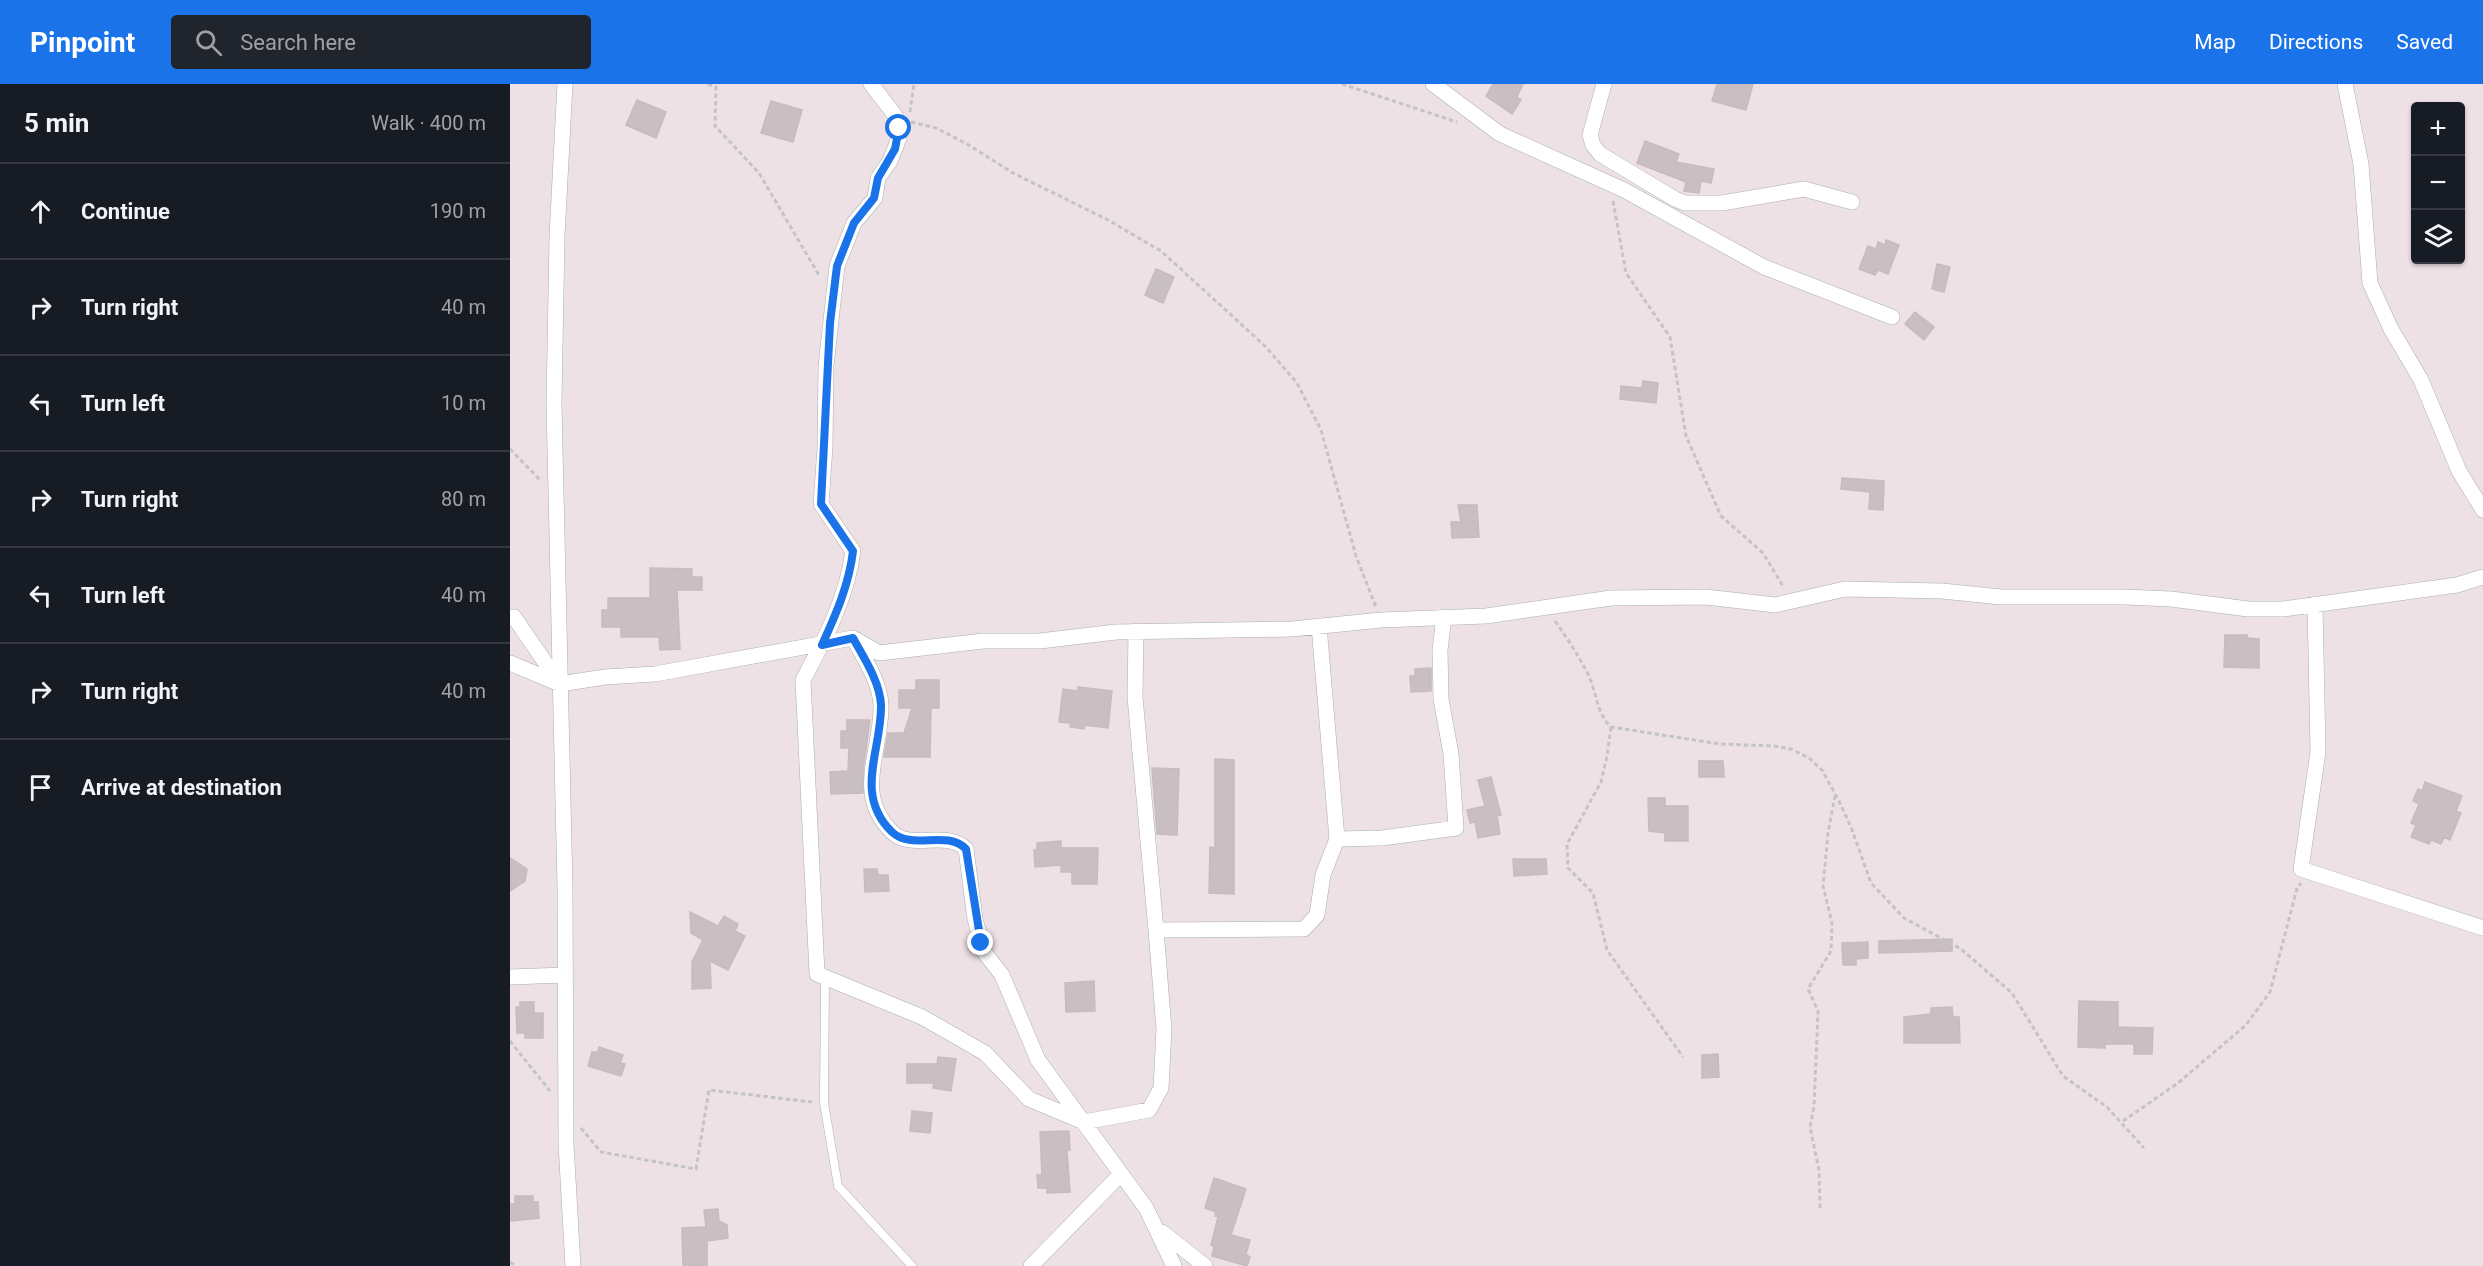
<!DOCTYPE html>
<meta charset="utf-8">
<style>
body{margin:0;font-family:Roboto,sans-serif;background:#20242c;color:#f1f3f6}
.controls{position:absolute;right:18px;top:18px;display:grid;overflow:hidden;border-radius:6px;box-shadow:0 2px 4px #0004}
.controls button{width:54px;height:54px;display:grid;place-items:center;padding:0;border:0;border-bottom:2px solid #363941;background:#171b24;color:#f1f3f6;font:30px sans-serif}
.stop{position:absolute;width:18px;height:18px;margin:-14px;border:4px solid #1a73e8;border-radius:50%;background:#fff}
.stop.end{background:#1a73e8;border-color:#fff;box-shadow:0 2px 6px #0008}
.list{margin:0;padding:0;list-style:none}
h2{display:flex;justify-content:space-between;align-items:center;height:78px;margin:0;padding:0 24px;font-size:26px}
h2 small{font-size:20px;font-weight:400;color:#9ea1a6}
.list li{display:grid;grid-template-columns:39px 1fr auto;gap:18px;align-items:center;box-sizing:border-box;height:96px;padding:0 24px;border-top:2px solid #363941}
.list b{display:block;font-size:22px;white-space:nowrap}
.list em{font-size:20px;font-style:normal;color:#9ea1a6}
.icon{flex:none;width:33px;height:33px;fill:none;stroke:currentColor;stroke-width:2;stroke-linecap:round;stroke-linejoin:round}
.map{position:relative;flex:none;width:1973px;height:1182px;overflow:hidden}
header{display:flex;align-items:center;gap:36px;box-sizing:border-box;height:84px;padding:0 30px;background:#1a73e8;color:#fff}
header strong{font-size:28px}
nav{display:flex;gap:33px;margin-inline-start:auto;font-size:21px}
.search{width:420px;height:54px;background:#20242c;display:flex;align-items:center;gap:15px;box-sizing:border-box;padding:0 21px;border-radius:6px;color:#9ea1a6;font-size:22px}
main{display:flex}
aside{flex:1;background:#171b24}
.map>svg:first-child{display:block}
.building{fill:#c9bfc2;stroke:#c8babe;stroke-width:1.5}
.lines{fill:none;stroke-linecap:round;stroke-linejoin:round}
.lane-casing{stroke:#a7b0af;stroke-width:9}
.street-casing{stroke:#a7b0af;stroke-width:16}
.path{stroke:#c4c4c4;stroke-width:3;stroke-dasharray:4.5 3;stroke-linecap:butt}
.lane{stroke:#fff;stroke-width:8}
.street{stroke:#fff;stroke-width:15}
.route{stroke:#1a73e8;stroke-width:8}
</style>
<header>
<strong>Pinpoint</strong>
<div class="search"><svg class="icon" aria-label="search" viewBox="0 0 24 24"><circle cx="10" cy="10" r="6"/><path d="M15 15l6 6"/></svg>Search here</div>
<nav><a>Map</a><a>Directions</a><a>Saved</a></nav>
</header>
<main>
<aside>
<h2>5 min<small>Walk · 400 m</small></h2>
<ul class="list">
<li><svg class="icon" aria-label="ahead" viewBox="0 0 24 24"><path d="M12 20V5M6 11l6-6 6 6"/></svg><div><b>Continue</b></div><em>190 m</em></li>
<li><svg class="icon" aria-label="right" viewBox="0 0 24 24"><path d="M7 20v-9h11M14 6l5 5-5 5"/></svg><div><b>Turn right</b></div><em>40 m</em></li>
<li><svg class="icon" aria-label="left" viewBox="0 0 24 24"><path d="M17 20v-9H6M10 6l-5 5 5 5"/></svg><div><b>Turn left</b></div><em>10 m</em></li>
<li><svg class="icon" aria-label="right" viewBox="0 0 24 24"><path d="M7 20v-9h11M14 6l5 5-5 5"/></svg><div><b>Turn right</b></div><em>80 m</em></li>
<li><svg class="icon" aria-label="left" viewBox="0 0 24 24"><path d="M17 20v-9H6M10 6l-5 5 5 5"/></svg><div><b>Turn left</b></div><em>40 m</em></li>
<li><svg class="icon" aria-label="right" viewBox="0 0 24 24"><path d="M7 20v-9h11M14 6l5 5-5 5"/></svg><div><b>Turn right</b></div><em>40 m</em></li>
<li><svg class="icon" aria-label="arrive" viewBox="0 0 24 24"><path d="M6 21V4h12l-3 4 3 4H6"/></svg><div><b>Arrive at destination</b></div></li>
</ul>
</aside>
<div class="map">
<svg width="1973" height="1182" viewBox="0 0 1973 1182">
<rect width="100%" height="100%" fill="#ede1e5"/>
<path class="building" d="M983 0H1013L1007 13 1011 16 1002 30 976 12Z
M1207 0H1243L1236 26 1202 17Z
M127 16 156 28 146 54 116 41Z
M261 17 292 26 283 58 251 49Z
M1135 57 1169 70 1166 78 1204 85 1201 99 1191 97 1189 109 1174 107 1176 98 1127 79Z
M1376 156 1389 161 1378 190 1368 186 1365 191 1349 185 1358 162 1366 165 1368 158 1375 161Z
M1427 180 1440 183 1434 208 1422 205Z
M646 185 664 193 653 219 635 211Z
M1405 228 1424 243 1414 256 1395 240Z
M1133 297 1148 299 1146 319 1110 315 1111 302 1132 304Z
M1332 394 1374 397 1373 426 1359 425 1360 408 1331 405Z
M948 421H967L969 453 942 454 941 438H951Z
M140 484 182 485V493H192V506H167L170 565 150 566 149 553H111V543H92V526H98V514H140Z
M1715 551H1737V554L1749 555V584L1714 583Z
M921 584V607L901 608 900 592H905V585Z
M406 596H429V624H421L420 673H374L378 649H394L402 624H389V606H406Z
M568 603 602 607 598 644 575 641 574 645 560 643 561 639 549 638 553 605 568 607Z
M337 636H360L353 686V709L321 710 320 688 338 687 339 664H331V647H337Z
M705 675 724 676V810L699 809 700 763 705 764Z
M1189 677H1213L1214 693H1189Z
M642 684 669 685 667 751 647 750Z
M981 693 991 731 987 732 990 750 968 754 965 738 960 739 957 726 975 722 968 696Z
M1915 698 1952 712 1946 727 1951 729 1940 756 1934 753 1931 760 1921 756 1919 760 1901 753 1906 741 1901 739 1909 720 1903 717 1908 705 1912 707Z
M1138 714H1155V722H1178V757H1155V749L1139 747Z
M551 757V764H588L587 800H562V788H551V781L525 783 524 766H527V759Z
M0 774 17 785 15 797 0 807Z
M1003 775H1036L1037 790 1004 792Z
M354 785H367L368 791H378L379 807 355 808Z
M180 828 208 842 214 832 228 840 225 847 235 852 218 886 200 877 201 904 182 905V878L193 856 181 849Z
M1442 855V867L1369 869V857Z
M1358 858V874L1346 875V881H1333L1332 859Z
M584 897 585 927 556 928 555 899Z
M1569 917 1608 918V943L1643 944 1642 970H1624V960H1595V964L1568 963Z
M10 918H24V929H33V954H15V949H7L6 923H10Z
M1442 923 1443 933H1449L1450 959H1394V933L1421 930V924Z
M89 963 113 971 110 979 115 980 111 992 78 982 82 968H88Z
M1208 970 1209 993 1192 994V971Z
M428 973 446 975 441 1007 423 1004 424 999H397V980H427Z
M402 1027 422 1029 420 1049 400 1047Z
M559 1047 560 1066H557L560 1108 537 1109V1104H528L527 1091H532L530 1048Z
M704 1094 736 1105 721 1151 740 1156 736 1170 740 1173 737 1182 702 1172 704 1163 701 1161 708 1133 705 1132 706 1128 695 1124Z
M5 1112H23V1118H28L29 1134 1 1137V1120H5Z
M208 1125 209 1137 217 1141 218 1154 197 1157V1181L173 1182 172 1144 196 1143 194 1126Z"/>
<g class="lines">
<g class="lane-casing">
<path id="lane" d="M315 893 314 1019 328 1102 402 1182"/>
</g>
<g class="street-casing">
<path id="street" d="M55 0 47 152 44 320 55 804 56 1060 63 1182
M361 0 384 30 388 37 389 54 380 77 368 94 365 114 344 139 327 182 316 282 315 363 311 420 343 467C337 514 315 555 293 596L307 890 412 933 475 969 519 1015 574 1038 639 1026 651 1004 654 945 646 846 794 845 807 831 813 791 827 755 872 754 946 744 941 670 931 615 930 566 934 533
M923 0 990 50 1114 106 1254 183 1382 233
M1094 0 1080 51 1083 61 1090 70 1165 115 1175 119H1212L1294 105 1342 118
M1835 0 1851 80 1860 199 1881 245 1911 296 1949 387 1973 426
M1805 520 1808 668 1791 785 1973 844
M0 533H4L50 600
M809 542 827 755
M626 547 625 613 646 846
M343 554C354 574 370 598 371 621 372 667 343 710 382 748 401 767 436 745 456 765L465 835 474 868 492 891 528 976 636 1124 664 1182
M0 579 50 600 95 593 145 590 343 554 369 569 473 557H530L606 548 782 545 871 536 976 532 1101 514 1196 513 1265 521 1335 505 1432 507 1491 513H1615L1661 515 1738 525H1773L1947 501 1973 493
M0 893 55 891
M652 1148 695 1182
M521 1182 611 1090"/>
</g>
<path class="path" d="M198 0 206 3 205 42 249 89 310 193
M832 0 947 38
M400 28 404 0
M401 38 426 44 457 60 503 89 598 136 651 167 755 262 787 299 811 346 846 472 866 523
M1103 117 1116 189 1160 253 1176 352 1211 432 1253 469 1274 504
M0 365 30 396
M1045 537C1057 554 1068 571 1078 590 1086 606 1087 631 1101 643L1210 660 1264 662 1281 665 1299 674 1312 686 1329 717 1341 743 1361 799 1394 834 1451 865 1502 909 1553 992 1597 1023 1634 1064
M1101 643 1097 672 1091 698 1057 760 1058 784 1083 809 1097 866 1173 973
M0 957 40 1007
M1613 1037 1668 999 1736 941 1760 908 1787 804 1791 799
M71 1044 91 1068 186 1085 199 1006 302 1018
M1310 1124 1309 1086 1300 1043 1304 1023 1308 927 1298 905 1321 867 1322 839 1313 802 1318 749 1325 712
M0 1178 6 1182"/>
<use href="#lane" class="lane"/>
<use href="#street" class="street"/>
</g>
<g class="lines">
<path class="route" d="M389 44 385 65 368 94 364 114 344 139 327 182 320 239 311 420 343 467C339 501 326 530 312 561L343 554C354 574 370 598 371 621 372 666 343 710 382 748 402 767 436 745 456 765L471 859"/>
</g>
</svg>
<div class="controls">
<button>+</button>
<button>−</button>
<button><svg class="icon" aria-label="layers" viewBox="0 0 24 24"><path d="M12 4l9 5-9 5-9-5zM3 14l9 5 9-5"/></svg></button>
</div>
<div class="stop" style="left:389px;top:44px"></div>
<div class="stop end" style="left:471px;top:859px"></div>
</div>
</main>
